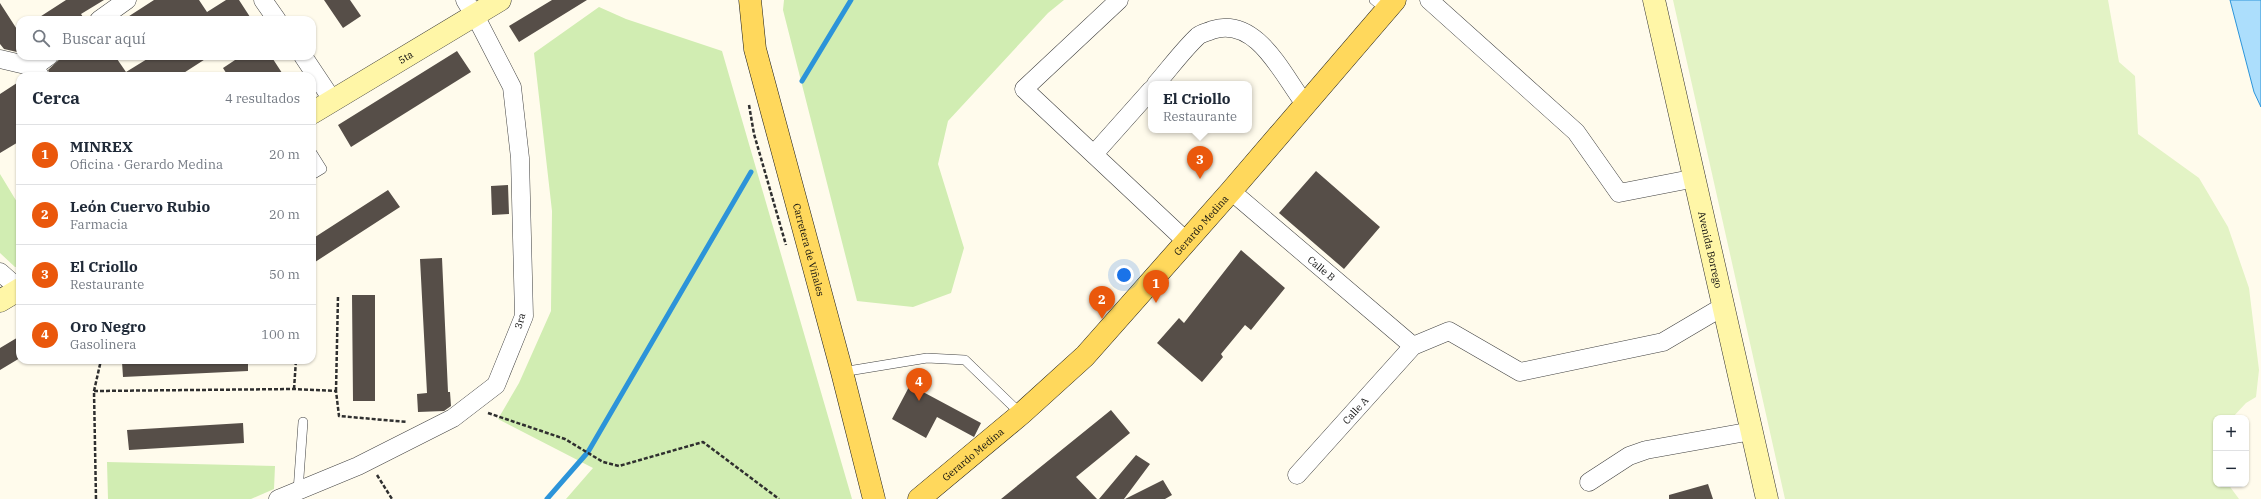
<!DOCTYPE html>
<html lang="es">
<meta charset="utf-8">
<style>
body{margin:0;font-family:"IBM Plex Serif",serif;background:#f6f6f7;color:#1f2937}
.controls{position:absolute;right:12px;bottom:12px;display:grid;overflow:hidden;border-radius:8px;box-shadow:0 1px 3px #0004}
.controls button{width:36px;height:36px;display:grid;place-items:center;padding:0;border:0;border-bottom:1px solid #e0e1e3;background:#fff;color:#1f2937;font:20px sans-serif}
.you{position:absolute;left:1124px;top:275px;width:14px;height:14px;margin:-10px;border:3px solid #fff;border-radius:50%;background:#1a73e8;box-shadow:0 0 0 6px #1a73e833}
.badge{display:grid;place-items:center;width:26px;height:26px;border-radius:50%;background:#ea580c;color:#fff;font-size:13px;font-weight:700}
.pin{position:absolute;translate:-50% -33px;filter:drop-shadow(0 1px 2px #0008)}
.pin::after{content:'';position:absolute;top:21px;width:14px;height:12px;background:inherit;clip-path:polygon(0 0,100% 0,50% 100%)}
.popup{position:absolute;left:1148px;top:81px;width:104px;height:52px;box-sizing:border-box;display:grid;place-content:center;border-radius:8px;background:#fff;filter:drop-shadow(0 1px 3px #0005);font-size:13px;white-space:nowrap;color:#747a83}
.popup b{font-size:15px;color:#1f2937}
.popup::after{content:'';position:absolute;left:50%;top:100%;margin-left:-8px;border:8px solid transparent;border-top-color:#fff}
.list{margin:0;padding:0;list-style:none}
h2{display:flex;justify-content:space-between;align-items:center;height:52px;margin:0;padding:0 16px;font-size:17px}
h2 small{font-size:13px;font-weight:400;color:#747a83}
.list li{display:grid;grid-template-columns:26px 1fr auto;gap:12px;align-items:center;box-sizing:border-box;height:60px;padding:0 16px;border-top:1px solid #e0e1e3}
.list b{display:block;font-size:15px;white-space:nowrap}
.list p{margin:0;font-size:13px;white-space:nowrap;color:#747a83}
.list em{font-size:13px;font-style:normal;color:#747a83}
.icon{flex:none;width:22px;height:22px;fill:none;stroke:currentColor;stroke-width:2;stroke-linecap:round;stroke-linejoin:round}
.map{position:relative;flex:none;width:2261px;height:499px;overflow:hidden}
.search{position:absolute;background:#fff;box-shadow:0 1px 3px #0004;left:16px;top:16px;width:300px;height:44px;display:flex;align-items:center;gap:10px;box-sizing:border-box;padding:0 14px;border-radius:12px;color:#747a83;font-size:15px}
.panel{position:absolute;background:#fff;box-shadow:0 1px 3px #0004;left:16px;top:72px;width:300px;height:292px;border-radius:12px}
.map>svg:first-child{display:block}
.green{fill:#d1edb2}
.pitch{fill:#e3f3c5}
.water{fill:#acdefc;stroke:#2c94d9}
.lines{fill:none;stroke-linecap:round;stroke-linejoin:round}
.stream{stroke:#2c94d9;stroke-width:5}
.building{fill:#564e48}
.lane-casing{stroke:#404040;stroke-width:10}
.street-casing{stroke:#404040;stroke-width:19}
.secondary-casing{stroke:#2f2f2f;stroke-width:23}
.primary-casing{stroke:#1e1e1e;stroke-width:23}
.path{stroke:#2f2f2f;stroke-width:2.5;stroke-dasharray:4 2;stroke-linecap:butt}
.lane{stroke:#fff;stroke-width:9}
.street{stroke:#fff;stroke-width:18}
.secondary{stroke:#fff6a7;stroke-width:22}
.primary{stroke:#ffd85c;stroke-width:22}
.labels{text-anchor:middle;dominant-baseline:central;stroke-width:4;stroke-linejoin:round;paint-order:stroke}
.street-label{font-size:10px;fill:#0d0d0d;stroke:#fff}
</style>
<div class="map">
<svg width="2261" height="499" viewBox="0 0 2261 499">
<rect width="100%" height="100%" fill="#fffbec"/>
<path class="green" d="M784 0H1064L1048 13 948 121 938 164 964 248 951 293 913 307 857 301 783 10Z
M599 7 626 19 722 51 852 499H566L593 468 498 419 519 383 551 311 552 211 534 53Z
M0 174 20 207V267H15L0 253Z
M107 462 275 466 274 489 251 499H108Z"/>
<path class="pitch" d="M1673 0H2108L2119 62 2135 76 2138 134 2199 178 2228 227 2249 288 2259 370 2256 397 2246 403 2232 418H2216V441L2214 444 2216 484H2228L2239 499H1785Z"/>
<path class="water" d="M2230 0H2261V107L2254 92Z"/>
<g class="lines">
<path class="stream" d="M802 81 851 0
M547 499 588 452 751 172"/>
</g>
<path class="building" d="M66 0H104L81 14 85 20H35Z
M154 0H199L207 12 226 0H239L252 20H123Z
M324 0H350L361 16 343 28Z
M552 0H587L519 42 509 26Z
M0 3 20 34V51L17 52 4 49 0 44Z
M457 51 471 72 351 147 338 125Z
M63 56H115L126 72 152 56H210L179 76H51L48 70Z
M241 56H271L284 76H228L223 68Z
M20 81V141L0 153V94Z
M1316 171 1380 227 1344 269 1279 213Z
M508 185 509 214 492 215 491 186Z
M388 190 400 207 312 264V239Z
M1241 250 1285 288 1251 330 1245 325 1221 354 1223 357 1202 382 1157 343 1179 318 1184 323Z
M442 258 448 392H450L451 406 444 411 418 412 417 394 427 393 420 259Z
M352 295H375V401H353Z
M20 336V358L0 370V348Z
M167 360H248V371L123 377 122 362Z
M910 385 981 423 974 437 937 417 926 438 892 419Z
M1111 410 1130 433 1076 477 1097 499H1001Z
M243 423 244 443 129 450 127 430Z
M1136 455 1150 464 1124 499H1099Z
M1163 480 1172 495 1165 499H1125Z
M1708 484 1713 499H1669V495Z"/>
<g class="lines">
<g class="lane-casing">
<path id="lane" d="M1374 0 1386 10
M312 153 322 169 312 175
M842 372 927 358 965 360 1021 414
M298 491 303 422"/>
</g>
<g class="street-casing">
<g id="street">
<path d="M263 0 277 20"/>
<path d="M1119 0 1024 89 1186 241"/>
<path d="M1429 0 1576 132 1619 193 1696 178"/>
<path d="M99 20 127 0"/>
<path d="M303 56 333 101"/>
<path d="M0 59 34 67 40 76"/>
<path d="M34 67 49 56"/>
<path d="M1156 84C1170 68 1183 50 1198 36 1202 33 1208 32 1212 30 1257 15 1283 76 1305 104"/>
<path d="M1094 154 1151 90"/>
<path id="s1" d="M1231 191 1413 346"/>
<path d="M0 272 17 287 20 286"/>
<path id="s2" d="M1297 475 1413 346 1449 331 1520 372 1663 342 1724 306"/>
<path d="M1589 482 1629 456 1646 450 1752 431"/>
<path d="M278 499 358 466 453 418 496 385 524 316 520 158 512 87 479 23 465 0"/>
</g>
</g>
<g class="secondary-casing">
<g id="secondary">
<path id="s3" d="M1654 0 1767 499"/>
<path id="s4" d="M312 113 500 0"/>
<path d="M0 301 20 289"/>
</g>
</g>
<g class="primary-casing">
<g id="primary">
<path id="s5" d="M750 0 755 49 842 372 874 499"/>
<path id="s6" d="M919 499 1021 414 1085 356 1231 191 1395 0"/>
</g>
</g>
<path class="path" d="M212 76 215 74
M749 105 754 134 786 245
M294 389 296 360
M94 391 294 389 336 391 339 416 407 422
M336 391 338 296
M488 413 565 439 603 462 619 466 703 442 779 499
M377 475 392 499
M96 499 94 391 101 360"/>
<use href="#lane" class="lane"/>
<use href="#street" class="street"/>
<use href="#secondary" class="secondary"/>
<use href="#primary" class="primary"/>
</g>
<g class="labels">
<g class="street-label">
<text stroke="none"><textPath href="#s4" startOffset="109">5ta</textPath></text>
<text stroke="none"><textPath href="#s6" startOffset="394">Gerardo Medina</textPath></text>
<text stroke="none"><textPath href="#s3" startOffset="256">Avenida Borrego</textPath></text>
<text stroke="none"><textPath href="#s5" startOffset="257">Carretera de Viñales</textPath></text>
<text stroke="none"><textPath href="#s1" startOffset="119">Calle B</textPath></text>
<text transform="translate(520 321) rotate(-75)">3ra</text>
<text stroke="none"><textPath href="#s2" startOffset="87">Calle A</textPath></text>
<text stroke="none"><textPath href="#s6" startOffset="70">Gerardo Medina</textPath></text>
</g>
</g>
</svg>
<div class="controls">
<button>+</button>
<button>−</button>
</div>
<div class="you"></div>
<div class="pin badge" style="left:1156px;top:303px">1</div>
<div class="pin badge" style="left:1102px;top:319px">2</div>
<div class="pin badge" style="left:1200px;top:179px">3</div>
<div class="popup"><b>El Criollo</b>Restaurante</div>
<div class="pin badge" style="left:919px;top:401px">4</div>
<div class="search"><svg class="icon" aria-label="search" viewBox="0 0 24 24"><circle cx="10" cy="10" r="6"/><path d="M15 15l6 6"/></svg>Buscar aquí</div>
<section class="panel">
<h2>Cerca<small>4 resultados</small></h2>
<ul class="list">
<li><span class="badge">1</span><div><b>MINREX</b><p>Oficina · Gerardo Medina</p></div><em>20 m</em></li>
<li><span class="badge">2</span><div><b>León Cuervo Rubio</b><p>Farmacia</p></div><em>20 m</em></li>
<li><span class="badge">3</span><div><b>El Criollo</b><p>Restaurante</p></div><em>50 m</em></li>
<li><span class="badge">4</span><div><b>Oro Negro</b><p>Gasolinera</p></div><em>100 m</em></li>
</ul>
</section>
</div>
